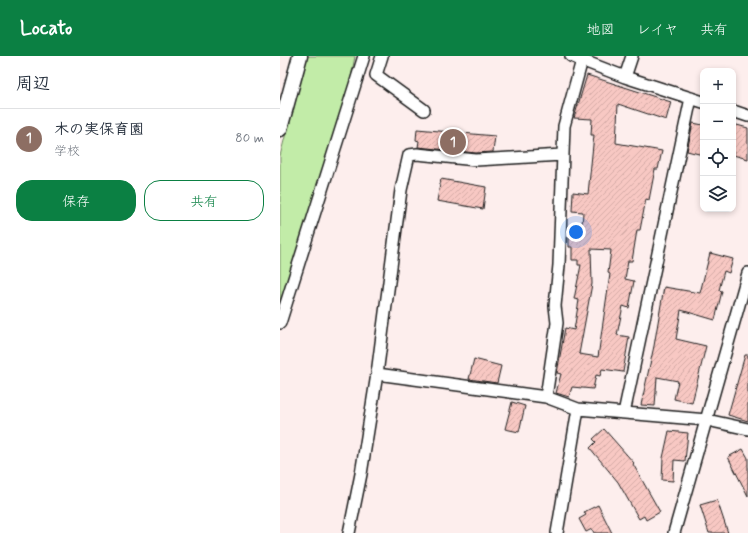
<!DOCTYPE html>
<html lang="ja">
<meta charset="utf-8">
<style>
body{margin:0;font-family:Mynerve,"Klee One",sans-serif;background:#f6f6f7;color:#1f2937}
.controls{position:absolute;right:12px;top:12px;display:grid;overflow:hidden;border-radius:8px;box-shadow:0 2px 6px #0003}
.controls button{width:36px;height:36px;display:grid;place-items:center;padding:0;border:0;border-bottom:1px solid #e0e1e3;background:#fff;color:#1f2937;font:20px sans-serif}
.you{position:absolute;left:296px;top:176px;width:14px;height:14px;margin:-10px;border:3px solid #fff;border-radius:50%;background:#1a73e8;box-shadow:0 0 0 6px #1a73e833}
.badge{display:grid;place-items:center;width:26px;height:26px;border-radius:50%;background:#0b8043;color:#fff;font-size:13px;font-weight:700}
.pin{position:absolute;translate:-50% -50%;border:2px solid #fff;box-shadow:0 1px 4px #0006}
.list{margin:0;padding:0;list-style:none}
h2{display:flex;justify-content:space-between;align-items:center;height:52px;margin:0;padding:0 16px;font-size:17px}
h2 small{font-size:13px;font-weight:400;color:#747a83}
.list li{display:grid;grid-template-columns:26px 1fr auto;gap:12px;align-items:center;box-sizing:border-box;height:60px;padding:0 16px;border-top:1px solid #e0e1e3}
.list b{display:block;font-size:15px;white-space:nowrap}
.list p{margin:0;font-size:13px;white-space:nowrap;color:#747a83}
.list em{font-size:13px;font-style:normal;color:#747a83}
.actions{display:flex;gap:8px;padding:12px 16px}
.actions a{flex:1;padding:9px 0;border:1px solid #0b8043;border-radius:16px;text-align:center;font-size:14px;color:#0b8043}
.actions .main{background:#0b8043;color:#fff}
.icon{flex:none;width:22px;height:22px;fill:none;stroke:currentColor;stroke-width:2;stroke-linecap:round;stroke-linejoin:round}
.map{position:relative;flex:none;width:468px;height:477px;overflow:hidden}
header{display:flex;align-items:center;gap:24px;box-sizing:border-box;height:56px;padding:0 20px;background:#0b8043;color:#fff}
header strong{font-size:19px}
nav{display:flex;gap:22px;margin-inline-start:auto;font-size:14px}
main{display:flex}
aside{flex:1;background:#fff}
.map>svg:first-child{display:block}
.grass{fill:#c2eca8;stroke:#6f8462}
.building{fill:url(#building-hatch);stroke:#1c1c1c;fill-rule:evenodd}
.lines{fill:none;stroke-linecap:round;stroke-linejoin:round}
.minor-casing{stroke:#1c1c1c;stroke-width:14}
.tertiary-casing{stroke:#1c1c1c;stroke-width:17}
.minor{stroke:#fff;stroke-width:11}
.tertiary{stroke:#fff;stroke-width:14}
</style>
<header>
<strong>Locato</strong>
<nav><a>地図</a><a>レイヤ</a><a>共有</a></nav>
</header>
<main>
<aside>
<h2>周辺<small></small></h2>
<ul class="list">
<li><span class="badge" style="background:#8d6e63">1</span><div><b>木の実保育園</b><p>学校</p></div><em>80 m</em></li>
</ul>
<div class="actions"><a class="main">保存</a><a>共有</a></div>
</aside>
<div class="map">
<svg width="468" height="477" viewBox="0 0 468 477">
<defs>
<pattern id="building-hatch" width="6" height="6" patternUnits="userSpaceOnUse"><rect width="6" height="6" fill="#f8c8c3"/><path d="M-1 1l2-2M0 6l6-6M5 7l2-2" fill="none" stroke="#d4aba7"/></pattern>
</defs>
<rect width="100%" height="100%" fill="#fdeeed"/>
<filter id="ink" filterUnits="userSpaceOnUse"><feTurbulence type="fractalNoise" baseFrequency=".025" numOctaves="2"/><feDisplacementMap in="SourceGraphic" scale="8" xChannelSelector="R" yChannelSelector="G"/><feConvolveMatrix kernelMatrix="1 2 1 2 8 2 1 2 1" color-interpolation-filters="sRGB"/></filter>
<g filter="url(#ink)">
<path class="grass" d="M26 0H75L70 27 0 254V100Z"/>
<path class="building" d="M307 19 391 46 386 64 338 48 336 87 382 95 378 113H375L369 144 366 143 360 174H357L352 205H348L345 223 354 225 349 252 343 250 337 279 349 281 343 316 322 313 320 320 316 319 313 333 292 331 289 341 276 337 281 318 277 317 285 272 294 274 299 244 294 243 301 209H298V204H292V191H289V182H301L303 156 292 155 293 136 308 138 314 79H311L312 63 294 62ZM311 193 331 194 328 217 330 218 318 301 299 298 312 228Z
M413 67 423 69V99L407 95Z
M453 68 468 72V103L453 99Z
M137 73 215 80 213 96 196 97 138 91 139 85 136 84Z
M161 123 206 131 203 153 157 145Z
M430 197 453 203 449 217 444 215 439 234 442 235 435 264 401 254 396 283 426 290 412 347 394 343 398 325 377 321 375 350 361 349 374 290 384 231 420 237Z
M465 299H468V365L448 359Z
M194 303 221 310 217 327 189 323Z
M232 346 245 350 239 376 225 373Z
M324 373 354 407 353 408 380 456 366 464 364 460 359 463 338 426 310 392 316 386 313 383Z
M389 375 408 377 405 405 394 404 393 425 382 424 383 402Z
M463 393 468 402V440L448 401Z
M437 444 448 477H429L420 449Z
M318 449 332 477H314L312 473 306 476 299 463 306 459 304 456Z"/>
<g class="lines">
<g class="minor-casing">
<path id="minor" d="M102 0 96 19 144 54
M291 0 345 21 423 46
M345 21 352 0
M453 55 468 60
M0 267 84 0
M97 318 266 341 298 353 427 364 468 373
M266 341 277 267 275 250 279 209 284 70 302 4
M344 357 411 42
M69 477 81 418 97 318 121 134 129 99 137 98 196 104 282 99
M277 477 298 353
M394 477 468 217"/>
</g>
<g class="tertiary-casing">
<path id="tertiary" d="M0 73 20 0"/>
</g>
<use href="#minor" class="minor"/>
<use href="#tertiary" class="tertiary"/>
</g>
</g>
</svg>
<div class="controls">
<button>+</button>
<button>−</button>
<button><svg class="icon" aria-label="locate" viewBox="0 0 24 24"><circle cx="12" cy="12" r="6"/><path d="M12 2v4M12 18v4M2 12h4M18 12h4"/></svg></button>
<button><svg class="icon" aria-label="layers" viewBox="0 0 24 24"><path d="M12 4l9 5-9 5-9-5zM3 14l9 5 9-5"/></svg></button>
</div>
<div class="you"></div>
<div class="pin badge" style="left:173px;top:86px;background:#8d6e63">1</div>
</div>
</main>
